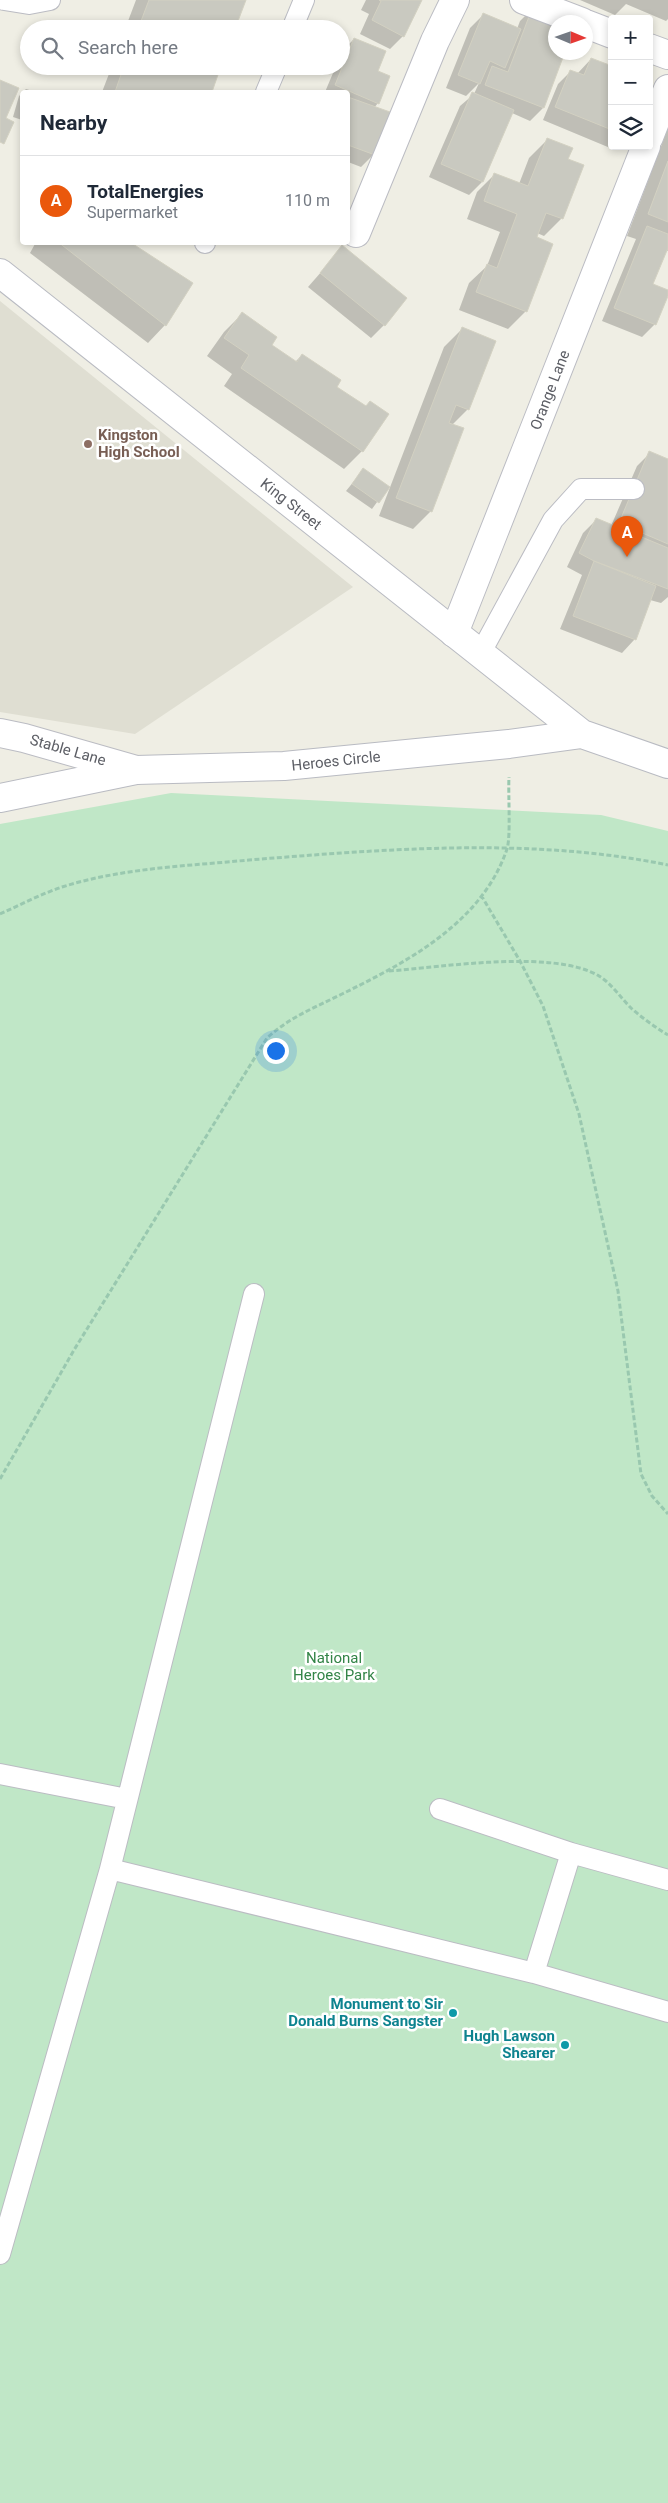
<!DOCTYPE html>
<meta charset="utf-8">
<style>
body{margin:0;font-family:Roboto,sans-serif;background:#f2f2f3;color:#1f2937}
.controls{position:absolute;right:15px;top:15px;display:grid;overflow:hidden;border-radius:5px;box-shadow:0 2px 8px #0003}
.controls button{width:45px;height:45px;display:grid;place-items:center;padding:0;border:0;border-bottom:1px solid #e0e1e3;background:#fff;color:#1f2937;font:25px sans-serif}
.compass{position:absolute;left:548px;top:15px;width:45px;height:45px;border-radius:50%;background:#fff;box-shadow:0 2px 8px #0003;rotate:92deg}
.you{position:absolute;left:275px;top:1050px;width:18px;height:18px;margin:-12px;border:4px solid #fff;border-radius:50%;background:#1a73e8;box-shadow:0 0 0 8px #1a73e833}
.badge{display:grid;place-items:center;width:32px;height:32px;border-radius:50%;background:#ea580c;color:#fff;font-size:16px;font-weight:700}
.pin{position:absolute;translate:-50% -41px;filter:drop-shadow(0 1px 2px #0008)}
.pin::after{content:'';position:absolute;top:26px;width:18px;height:15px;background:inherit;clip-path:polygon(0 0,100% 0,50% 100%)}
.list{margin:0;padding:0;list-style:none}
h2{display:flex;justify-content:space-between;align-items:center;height:65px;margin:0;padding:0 20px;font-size:21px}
h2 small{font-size:16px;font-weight:400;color:#747a83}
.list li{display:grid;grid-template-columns:32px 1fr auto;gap:15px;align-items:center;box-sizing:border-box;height:90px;padding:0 20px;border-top:1px solid #e0e1e3}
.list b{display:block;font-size:19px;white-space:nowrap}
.list p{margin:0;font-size:16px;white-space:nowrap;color:#747a83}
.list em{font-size:16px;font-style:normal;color:#747a83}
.icon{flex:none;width:28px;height:28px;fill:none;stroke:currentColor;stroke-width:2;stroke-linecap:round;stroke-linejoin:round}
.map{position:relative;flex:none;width:668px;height:2503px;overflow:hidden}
.search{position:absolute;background:#fff;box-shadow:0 2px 8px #0003;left:20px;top:20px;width:330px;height:55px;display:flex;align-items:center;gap:12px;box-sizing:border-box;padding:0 18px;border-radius:28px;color:#747a83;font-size:19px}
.panel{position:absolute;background:#fff;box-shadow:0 2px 8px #0003;left:20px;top:90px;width:330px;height:155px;border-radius:5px}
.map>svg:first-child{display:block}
.education{fill:#dfded2}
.green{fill:#c0e7c7}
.shadow{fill:#0003}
.building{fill:#c9c9c0;stroke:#d3d1c2}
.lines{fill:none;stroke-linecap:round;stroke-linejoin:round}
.lane-casing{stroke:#bbbcc3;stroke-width:22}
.street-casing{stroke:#bbbcc3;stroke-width:30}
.secondary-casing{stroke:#b9bbc2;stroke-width:30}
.path{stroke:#99c8af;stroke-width:3;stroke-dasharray:5 2.5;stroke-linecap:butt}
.lane{stroke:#fff;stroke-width:20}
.street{stroke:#fff;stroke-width:28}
.secondary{stroke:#fff;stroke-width:28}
.education-dot{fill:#8d6e63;stroke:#fff;stroke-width:2}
.culture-dot{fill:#0f9aa8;stroke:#fff;stroke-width:2}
.labels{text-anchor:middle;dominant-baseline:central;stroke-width:5;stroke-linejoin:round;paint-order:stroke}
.street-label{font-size:15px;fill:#5c5e65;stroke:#fff}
.education-label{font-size:15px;font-weight:bold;fill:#785e54;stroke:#fff;text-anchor:start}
.park-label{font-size:15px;fill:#338447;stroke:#fff}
.culture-label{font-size:15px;font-weight:bold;fill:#0d838f;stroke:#fff;text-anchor:end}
</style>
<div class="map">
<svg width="668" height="2503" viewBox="0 0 668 2503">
<rect width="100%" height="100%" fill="#efeee4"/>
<path class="education" d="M0 301 353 587 135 734 0 712Z"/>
<path class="green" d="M171 793 601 815 668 831V2503H0V824Z"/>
<path class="shadow" d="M136 0H244L234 29H125Z
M366 0H418L403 36 390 49 360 34 369 14 361 10Z
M580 0H668V19L666 21 626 4 615 15Z
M533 8 556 22V52H564L543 108 530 121 512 113 482 182 469 195 429 177 460 106 474 94 479 83 466 96 446 88 470 28 483 15 517 29 520 21Z
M354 39 376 71 378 103 374 108V154L361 167 348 162V92H325L336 66H341V52Z
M591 59 612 68V146H619L615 150 543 120 558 84 571 71 577 74Z
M112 66H220L210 92H102Z
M26 89 36 92H23Z
M22 93V120L13 117 19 96Z
M668 128V251L666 250 652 284 668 293 655 324 642 337 602 321 636 239 627 236Z
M547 140 566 160 562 218 544 236 537 233 526 311 508 329 459 310 469 283 487 266 500 232 467 219 477 192 495 174 519 184 529 158Z
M36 242H127L165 325 148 343 30 253Z
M343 247 384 325 371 338 308 287Z
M242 314 270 345 295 362 302 355 335 387 362 451 344 469 224 386 232 374 207 356 224 332Z
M462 329 468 409 452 425 431 511 413 529 379 516 444 347Z
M650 453 668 460V597L661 603 650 600 634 640 622 653 560 629 582 575 567 567 583 533 596 520 611 526 637 466Z
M363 470 388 487 372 509 346 491Z"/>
<path class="building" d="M149 0H246L235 29H138Z
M379 0H422L404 37 372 20 381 1Z
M533 6 556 22V52H565L544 108 485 85 492 66 508 72Z
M483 13 521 29 505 68 490 61 480 84 458 75Z
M354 38 386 51 378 71 390 76 379 104 335 85Z
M591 58 612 66V130L555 107 570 70 584 75Z
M124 66H221L212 92H115Z
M0 80 19 88 6 118 14 122 4 144 0 142Z
M472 92 514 110 483 182 441 164Z
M348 97 390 112 375 155 348 145Z
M547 138 573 148 568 159 584 165 563 219 546 213 537 237 553 244 527 312 476 292 487 264 497 268 517 214 484 201 494 173 528 186Z
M668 161V222L648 214Z
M647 226 668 234V248L653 284 668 290V296L656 325 614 308Z
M58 242H130L193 283 166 326Z
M342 245 407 298 385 326 320 273Z
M242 312 277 337 272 345 297 362 302 354 341 380 337 387 366 406 370 401 389 414 363 452 241 368 249 355 224 338Z
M462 327 496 341 469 410 456 405 449 423 464 428 432 512 396 498Z
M649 451 668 459V544L619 523Z
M363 468 390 487 379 503 352 484Z
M596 518 668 548V589L594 561 579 553Z
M594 561 656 586 636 640 573 616Z"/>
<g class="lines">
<g class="lane-casing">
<path id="lane" d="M4 0 29 4 50 0
M292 29 304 0
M266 92 277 66
M205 243V242
M480 654 553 520 581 489H634
M0 1774 127 1799
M440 1809 571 1853 668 1880
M110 1869 534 1973 668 2012
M534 1973 571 1853
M0 2254 110 1869 254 1294"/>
</g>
<g class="street-casing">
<path id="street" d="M524 0 582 22
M586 24 612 34
M649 48 668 55
M649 137 668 89
M356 233 435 41 455 0
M454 633 646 146
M0 733 24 738 136 770"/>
</g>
<g class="secondary-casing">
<path id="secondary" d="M0 273 582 734
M0 798 136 770 284 766 509 744 582 734 668 764"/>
</g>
<path class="path" d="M481 895 520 961 543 1006 579 1114 618 1291 641 1474 652 1496 668 1514
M0 914C20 905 41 894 62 887 122 868 187 866 249 860 386 849 533 837 668 865
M389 971C443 967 554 949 599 976 611 983 621 998 631 1008 642 1018 655 1027 668 1035
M0 1479 74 1350 267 1038C290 1017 314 1008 342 994 407 962 482 923 507 849 511 837 508 793 509 777"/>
<use href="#lane" class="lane"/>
<use href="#street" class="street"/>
<use href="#secondary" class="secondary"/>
</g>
<circle class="education-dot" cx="88" cy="444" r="5"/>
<g class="culture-dot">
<circle cx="453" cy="2013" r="5"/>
<circle cx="565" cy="2045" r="5"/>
</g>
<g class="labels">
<g class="street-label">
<text transform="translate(550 390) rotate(-69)">Orange Lane</text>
<text transform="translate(291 504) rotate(38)">King Street</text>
<text transform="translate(68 750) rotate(16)">Stable Lane</text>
<text transform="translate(336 761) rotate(-6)">Heroes Circle</text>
</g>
<g class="education-label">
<text x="98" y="435">Kingston<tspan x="98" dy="17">High School</tspan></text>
</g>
<g class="park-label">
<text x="334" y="1658">National<tspan x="334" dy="17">Heroes Park</tspan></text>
</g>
<g class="culture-label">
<text x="443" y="2004">Monument to Sir<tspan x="443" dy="17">Donald Burns Sangster</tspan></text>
<text x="555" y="2036">Hugh Lawson<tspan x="555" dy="17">Shearer</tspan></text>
</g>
</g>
</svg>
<div class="controls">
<button>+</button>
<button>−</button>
<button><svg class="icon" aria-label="layers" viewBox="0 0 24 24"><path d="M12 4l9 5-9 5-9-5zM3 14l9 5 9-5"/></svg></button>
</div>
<svg class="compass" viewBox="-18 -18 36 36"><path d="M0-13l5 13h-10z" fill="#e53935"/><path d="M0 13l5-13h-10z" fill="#747a83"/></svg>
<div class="you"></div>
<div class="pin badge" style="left:627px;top:557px">A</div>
<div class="search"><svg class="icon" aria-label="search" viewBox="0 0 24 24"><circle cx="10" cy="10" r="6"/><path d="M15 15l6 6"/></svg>Search here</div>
<section class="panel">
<h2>Nearby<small></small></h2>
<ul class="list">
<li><span class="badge">A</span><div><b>TotalEnergies</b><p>Supermarket</p></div><em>110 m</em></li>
</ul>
</section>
</div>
